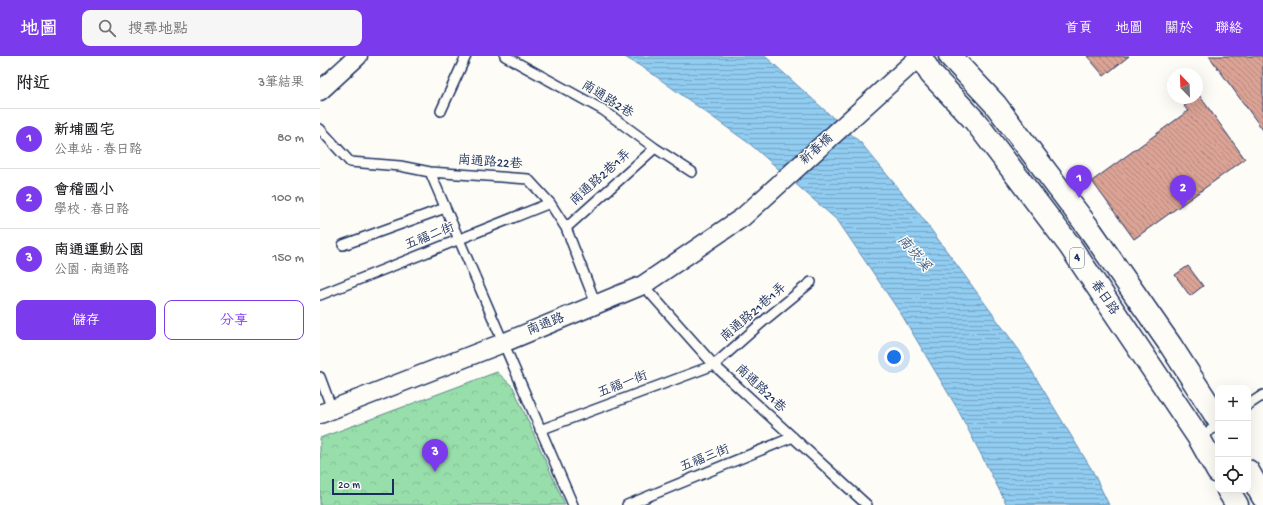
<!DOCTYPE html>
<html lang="zh-TW">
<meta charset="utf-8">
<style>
body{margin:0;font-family:"Gochi Hand","LXGW WenKai TC",sans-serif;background:#f6f6f6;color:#202124}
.controls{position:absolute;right:12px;bottom:12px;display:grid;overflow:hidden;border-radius:8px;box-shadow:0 4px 16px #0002}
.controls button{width:36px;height:36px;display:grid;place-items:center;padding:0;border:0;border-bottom:1px solid #e0e0e0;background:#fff;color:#202124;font:20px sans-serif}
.compass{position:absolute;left:847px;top:12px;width:36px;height:36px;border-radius:50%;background:#fff;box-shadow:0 4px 16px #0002;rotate:337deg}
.scale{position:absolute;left:12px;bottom:10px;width:62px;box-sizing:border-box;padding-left:4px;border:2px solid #1b2f5e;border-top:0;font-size:11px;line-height:14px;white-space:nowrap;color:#1b2f5e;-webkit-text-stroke:3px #fdfcf7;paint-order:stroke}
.you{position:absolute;left:574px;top:301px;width:14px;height:14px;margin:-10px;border:3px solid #fff;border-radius:50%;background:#1a73e8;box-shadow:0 0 0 6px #1a73e833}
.badge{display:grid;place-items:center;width:26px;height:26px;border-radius:50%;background:#7c3aed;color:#fff;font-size:13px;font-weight:700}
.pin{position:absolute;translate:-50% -33px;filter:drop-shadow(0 1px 2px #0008)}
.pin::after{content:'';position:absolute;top:21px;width:14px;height:12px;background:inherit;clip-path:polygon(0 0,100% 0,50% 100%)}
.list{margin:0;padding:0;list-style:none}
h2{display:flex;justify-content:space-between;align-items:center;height:52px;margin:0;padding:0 16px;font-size:17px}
h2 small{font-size:13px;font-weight:400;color:#757577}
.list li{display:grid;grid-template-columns:26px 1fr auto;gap:12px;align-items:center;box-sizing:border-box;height:60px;padding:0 16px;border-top:1px solid #e0e0e0}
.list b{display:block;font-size:15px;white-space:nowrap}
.list p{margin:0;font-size:13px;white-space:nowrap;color:#757577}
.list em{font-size:13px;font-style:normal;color:#757577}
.actions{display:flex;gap:8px;padding:12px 16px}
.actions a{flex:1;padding:9px 0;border:1px solid #7c3aed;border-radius:8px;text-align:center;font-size:14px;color:#7c3aed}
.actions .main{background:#7c3aed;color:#fff}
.icon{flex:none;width:22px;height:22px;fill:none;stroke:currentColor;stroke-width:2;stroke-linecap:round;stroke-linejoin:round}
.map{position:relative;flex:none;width:943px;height:449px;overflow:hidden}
header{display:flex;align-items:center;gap:24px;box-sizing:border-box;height:56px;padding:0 20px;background:#7c3aed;color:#fff}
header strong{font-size:19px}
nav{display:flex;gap:22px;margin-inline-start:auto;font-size:14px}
.search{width:280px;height:36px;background:#f6f6f6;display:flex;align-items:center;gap:10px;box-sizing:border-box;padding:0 14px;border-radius:8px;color:#757577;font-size:15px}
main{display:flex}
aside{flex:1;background:#fff}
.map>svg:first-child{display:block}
.forest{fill:url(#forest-crowns);stroke:#5a8684}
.water{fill:url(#water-rules);stroke:#628db6}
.building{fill:url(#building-back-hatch);stroke:#1b2f5e}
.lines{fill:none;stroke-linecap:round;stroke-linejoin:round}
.service-casing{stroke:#1b2f5e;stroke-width:12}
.minor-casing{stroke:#1b2f5e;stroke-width:21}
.primary-casing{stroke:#1b2f5e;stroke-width:25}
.service{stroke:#fdfcf7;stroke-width:9}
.minor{stroke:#fdfcf7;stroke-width:18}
.primary{stroke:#fdfcf7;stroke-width:22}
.labels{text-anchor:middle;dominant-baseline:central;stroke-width:3;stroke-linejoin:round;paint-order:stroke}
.shield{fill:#fdfcf7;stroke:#5f6c8c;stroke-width:1}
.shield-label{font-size:12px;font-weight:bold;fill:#1b2f5e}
.street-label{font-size:13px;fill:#1b2f5e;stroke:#fdfcf7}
.water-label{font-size:14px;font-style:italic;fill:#385683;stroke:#fdfcf7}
</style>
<header>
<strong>地圖</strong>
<div class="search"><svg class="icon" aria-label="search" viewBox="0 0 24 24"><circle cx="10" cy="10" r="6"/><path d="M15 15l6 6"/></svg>搜尋地點</div>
<nav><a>首頁</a><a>地圖</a><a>關於</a><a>聯絡</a></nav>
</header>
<main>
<aside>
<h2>附近<small>3筆結果</small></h2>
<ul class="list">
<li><span class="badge">1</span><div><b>新埔國宅</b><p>公車站 · 春日路</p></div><em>80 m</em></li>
<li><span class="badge">2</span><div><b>會稽國小</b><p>學校 · 春日路</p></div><em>100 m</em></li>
<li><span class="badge">3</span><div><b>南通運動公園</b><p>公園 · 南通路</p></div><em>150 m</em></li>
</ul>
<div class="actions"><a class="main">儲存</a><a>分享</a></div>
</aside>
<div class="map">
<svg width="943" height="449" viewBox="0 0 943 449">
<defs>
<pattern id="forest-crowns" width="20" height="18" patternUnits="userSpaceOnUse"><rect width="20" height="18" fill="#98deab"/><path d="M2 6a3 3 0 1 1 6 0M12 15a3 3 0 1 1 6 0" fill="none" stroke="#82bf96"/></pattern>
<pattern id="water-rules" width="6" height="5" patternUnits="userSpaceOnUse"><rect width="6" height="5" fill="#91ccf1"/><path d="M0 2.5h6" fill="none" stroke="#76a6c6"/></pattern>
<pattern id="building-back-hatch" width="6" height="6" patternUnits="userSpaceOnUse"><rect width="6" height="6" fill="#dba395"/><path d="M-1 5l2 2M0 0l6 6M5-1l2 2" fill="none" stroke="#b1857d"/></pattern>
</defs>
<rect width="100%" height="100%" fill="#fdfcf7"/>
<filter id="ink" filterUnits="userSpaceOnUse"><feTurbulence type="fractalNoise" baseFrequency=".025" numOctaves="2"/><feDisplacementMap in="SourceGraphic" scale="8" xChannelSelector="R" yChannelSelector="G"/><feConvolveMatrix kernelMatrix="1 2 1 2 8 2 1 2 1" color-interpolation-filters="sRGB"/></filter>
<g filter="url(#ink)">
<path class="forest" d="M177 316 193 331 245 449H0V382Z"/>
<path class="water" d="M303 0H445L541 87 601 160 699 294 772 414 789 449H687L637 352 583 261 518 165 430 88 327 14Z"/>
<path class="building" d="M767 0H809L784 20Z
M889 0H943V74Z
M879 39 925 103 814 183 772 125 868 55 864 50 877 42Z
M868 210 883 230 870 240 855 219Z"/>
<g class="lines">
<g class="service-casing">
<path id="service" d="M185 0 283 54 335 92 372 116
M121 55 146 0
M0 73 30 106 80 110 110 116 208 123 230 147 246 172 276 248
M110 116 253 449
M246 172 335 92
M23 189 125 152
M323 229 394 309 547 449
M0 239 230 147
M0 321 12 353
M928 349 943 339
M220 374 394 309 446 263 491 226
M879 382 898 369
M307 449 473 381"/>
</g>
<g class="minor-casing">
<path id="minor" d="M0 35 38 0
M0 358 183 287 323 229 423 161 600 0"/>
</g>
<g class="primary-casing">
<path id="primary" d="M600 0 611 18 655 65 750 190 879 382 898 416
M630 0 675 48 771 175 851 290 898 363
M928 415 943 441
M908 434 917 449"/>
</g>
<use href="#service" class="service"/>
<use href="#minor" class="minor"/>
<use href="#primary" class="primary"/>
</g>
</g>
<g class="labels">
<rect class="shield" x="750" y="192" width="14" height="20" rx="3"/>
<g class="shield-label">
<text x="757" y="202">4</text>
</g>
<g class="street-label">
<text transform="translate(287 44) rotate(32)">南通路2巷</text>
<text transform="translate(497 94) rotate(-42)">新春橋</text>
<text transform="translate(170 107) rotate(4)">南通路22巷</text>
<text transform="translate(281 122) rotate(-42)">南通路2巷1弄</text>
<text transform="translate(110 181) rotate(-22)">五福二街</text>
<text transform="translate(784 242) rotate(56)">春日路</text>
<text transform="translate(434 257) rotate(-41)">南通路21巷1弄</text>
<text transform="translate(226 269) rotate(-22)">南通路</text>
<text transform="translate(303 329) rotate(-21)">五福一街</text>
<text transform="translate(440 333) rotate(43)">南通路21巷</text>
<text transform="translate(385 403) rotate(-22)">五福三街</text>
</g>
<g class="water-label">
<text transform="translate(593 198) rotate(49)">南崁溪</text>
</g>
</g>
</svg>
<div class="controls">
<button>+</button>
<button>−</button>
<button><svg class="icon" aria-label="locate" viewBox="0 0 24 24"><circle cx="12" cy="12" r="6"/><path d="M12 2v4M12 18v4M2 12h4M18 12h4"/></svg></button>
</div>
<svg class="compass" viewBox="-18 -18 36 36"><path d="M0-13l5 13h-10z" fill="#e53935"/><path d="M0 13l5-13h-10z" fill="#757577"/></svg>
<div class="scale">20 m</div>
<div class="you"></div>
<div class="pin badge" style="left:759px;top:142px">1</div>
<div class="pin badge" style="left:863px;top:152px">2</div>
<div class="pin badge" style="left:115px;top:416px">3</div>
</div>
</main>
